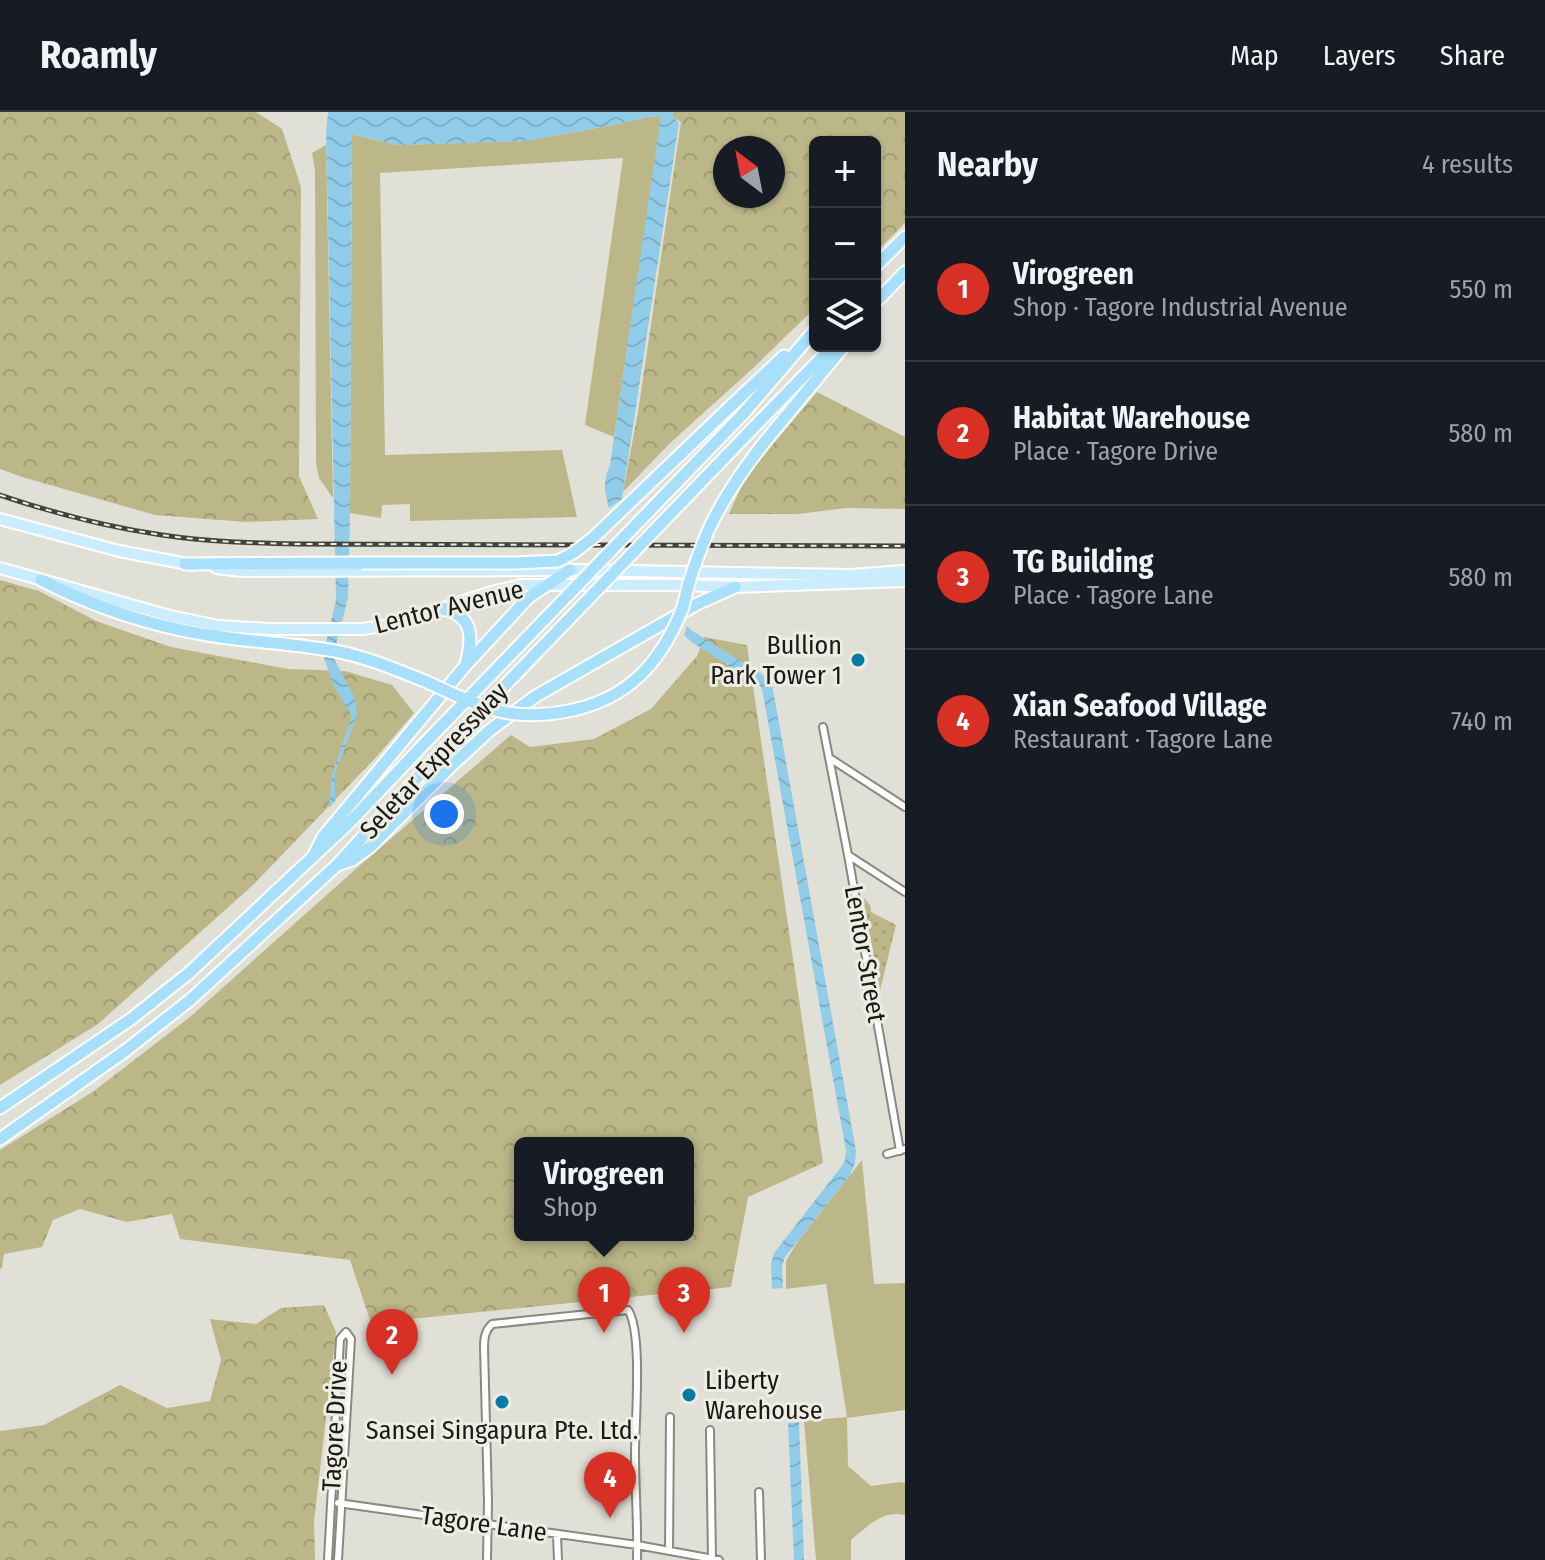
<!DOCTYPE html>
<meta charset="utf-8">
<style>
body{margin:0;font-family:"Fira Sans Condensed",sans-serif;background:#20242c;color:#f1f3f6}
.controls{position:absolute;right:24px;top:24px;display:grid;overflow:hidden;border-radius:12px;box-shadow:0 2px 6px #0004}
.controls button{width:72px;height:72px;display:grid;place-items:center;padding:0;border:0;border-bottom:2px solid #363941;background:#171b24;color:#f1f3f6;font:40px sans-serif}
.compass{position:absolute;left:713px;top:24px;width:72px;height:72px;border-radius:50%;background:#171b24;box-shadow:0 2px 6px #0004;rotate:328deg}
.you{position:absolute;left:444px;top:702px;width:28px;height:28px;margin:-20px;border:6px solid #fff;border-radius:50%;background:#1a73e8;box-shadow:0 0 0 12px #1a73e833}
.badge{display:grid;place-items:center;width:52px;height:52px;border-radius:50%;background:#d93025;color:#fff;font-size:26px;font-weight:700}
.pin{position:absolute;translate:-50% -66px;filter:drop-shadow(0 2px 4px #0008)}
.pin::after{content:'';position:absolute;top:42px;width:28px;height:24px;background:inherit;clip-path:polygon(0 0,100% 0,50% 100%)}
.popup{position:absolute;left:514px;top:1025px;width:180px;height:104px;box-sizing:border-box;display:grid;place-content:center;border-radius:12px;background:#171b24;filter:drop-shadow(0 2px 6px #0005);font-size:26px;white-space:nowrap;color:#9ea1a6}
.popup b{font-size:30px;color:#f1f3f6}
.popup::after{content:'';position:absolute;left:50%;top:100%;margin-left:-16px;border:16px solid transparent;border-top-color:#171b24}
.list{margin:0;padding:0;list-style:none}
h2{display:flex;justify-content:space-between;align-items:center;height:104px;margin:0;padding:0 32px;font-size:34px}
h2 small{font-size:26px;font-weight:400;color:#9ea1a6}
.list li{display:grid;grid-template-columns:52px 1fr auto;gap:24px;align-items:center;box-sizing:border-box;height:144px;padding:0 32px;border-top:2px solid #363941}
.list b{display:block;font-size:30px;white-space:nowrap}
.list p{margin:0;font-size:26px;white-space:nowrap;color:#9ea1a6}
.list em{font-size:26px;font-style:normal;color:#9ea1a6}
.icon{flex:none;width:44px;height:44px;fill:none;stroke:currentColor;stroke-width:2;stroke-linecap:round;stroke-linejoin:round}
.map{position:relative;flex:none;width:905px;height:1448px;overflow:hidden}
header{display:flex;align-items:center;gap:48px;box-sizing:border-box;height:112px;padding:0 40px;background:#171b24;border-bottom:2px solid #363941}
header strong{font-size:38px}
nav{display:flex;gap:44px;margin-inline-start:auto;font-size:28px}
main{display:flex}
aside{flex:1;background:#171b24}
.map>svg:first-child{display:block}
.green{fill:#bcb789}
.forest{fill:url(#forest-crowns);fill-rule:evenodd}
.park{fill:url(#park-dots)}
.water{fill:url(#water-waves)}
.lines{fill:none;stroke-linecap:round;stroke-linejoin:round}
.minor-casing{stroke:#8a897f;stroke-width:10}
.primary-casing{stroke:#fff;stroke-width:14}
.motorway-casing{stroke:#fff;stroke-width:15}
.minor{stroke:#fff;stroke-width:6}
.primary{stroke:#cbecfd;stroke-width:10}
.motorway{stroke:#a8e0fb;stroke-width:11}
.rail-casing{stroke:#42423c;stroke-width:5}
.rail{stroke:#eeede3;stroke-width:2;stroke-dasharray:6;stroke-linecap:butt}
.motorway-bridge-casing{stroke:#fff;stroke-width:15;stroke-linecap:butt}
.motorway-bridge{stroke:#a8e0fb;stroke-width:11}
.poi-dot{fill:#037ca4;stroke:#eeede3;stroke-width:3}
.labels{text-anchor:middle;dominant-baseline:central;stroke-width:6;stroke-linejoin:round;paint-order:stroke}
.street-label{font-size:26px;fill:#191915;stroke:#eeede3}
.poi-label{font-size:26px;fill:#191915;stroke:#eeede3;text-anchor:end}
</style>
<header>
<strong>Roamly</strong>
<nav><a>Map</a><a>Layers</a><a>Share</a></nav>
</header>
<main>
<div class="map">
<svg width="905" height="1448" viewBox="0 0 905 1448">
<defs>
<pattern id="forest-crowns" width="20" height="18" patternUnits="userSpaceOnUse" patternTransform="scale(2)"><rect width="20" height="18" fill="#bcb789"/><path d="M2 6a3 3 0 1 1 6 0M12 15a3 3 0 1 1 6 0" fill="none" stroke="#a19d75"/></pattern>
<pattern id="park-dots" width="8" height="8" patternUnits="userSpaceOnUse" patternTransform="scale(2)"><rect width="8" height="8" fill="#bcb789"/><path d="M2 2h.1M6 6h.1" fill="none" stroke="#a19d75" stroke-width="1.8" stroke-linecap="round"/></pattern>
<pattern id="water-waves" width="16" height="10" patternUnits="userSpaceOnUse" patternTransform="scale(2)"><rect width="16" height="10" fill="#91cde9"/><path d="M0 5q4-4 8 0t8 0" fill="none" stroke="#7cafc7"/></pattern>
</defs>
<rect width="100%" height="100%" fill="#e1e0d6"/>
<path class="green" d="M662 4 614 325 585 313 623 46 380 61 385 343 562 338 577 405 410 409V392L382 393 381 406 350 401 352 22 397 33 525 29 618 12 647 5Z
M326 33 333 386 319 366 316 351 315 59 312 41Z
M862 1048 874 1172 905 1171V1298L847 1306 848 1354 871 1374 900 1370 905 1371V1403C882 1398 868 1414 851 1428V1448H816L804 1309 847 1305 826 1172 786 1177V1149L798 1129Z"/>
<path class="forest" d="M0 0H256L282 17 301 75 299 364 318 407 246 410 155 403 22 365 0 357Z
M674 0H905V111L875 141V30H815V196L752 257 669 332 623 380 638 300 681 10 672 4ZM725 36H773V84H725Z
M817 280 905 325V397L846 396 798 402H729L746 364Z
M0 468 39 479 96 509 171 535 288 557 345 559 392 573 414 601 380 641 253 773 98 912 0 973Z
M704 525 747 533 823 1051 748 1085 731 1175 371 1211 350 1148 180 1127 172 1102 127 1110 80 1097 53 1108 42 1135 4 1142 2 1156 0 1157V1038L94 979 190 905 358 755 511 623 530 635 594 627 651 597 697 544ZM520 1031H688V1123H520Z
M324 1193 336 1220 314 1409 315 1448H0V1319L44 1313 120 1273 167 1296 210 1289 221 1248 210 1207 256 1212 281 1196Z"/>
<path class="park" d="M863 785 870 793 871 800 896 813 880 878Z"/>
<path class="water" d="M328 0H674L673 4 679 11 622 387 609 396C604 377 603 371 610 353L661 4 647 5 618 12 525 29 397 33 352 22 350 401 348 486 333 545 354 584 357 603 335 662V689L329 696 332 662 352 604 333 572 323 543 336 488 326 22Z
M687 514 691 518 763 563 772 572 856 1039 855 1051 850 1063 785 1145 782 1154 783 1176 772 1177 771 1152 774 1141 841 1055 845 1048 846 1038 762 577 760 574 690 529 684 523Z
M799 1310 804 1448H794L788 1311Z"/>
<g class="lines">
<g class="minor-casing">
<path id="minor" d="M823 615 848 743 900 1039
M831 647 905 695
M848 743 905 780
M887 1042 905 1037
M710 1318 712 1446
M759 1380 761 1448
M338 1391 637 1433 719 1448
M557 1423 558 1448
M669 1439 670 1305
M328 1448 340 1227 346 1220 351 1227 338 1448
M487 1448 488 1389 484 1235C484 1226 485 1219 492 1212L628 1198C643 1220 635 1311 635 1341 635 1377 638 1412 637 1448"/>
</g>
<g class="primary-casing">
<path id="primary" d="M0 407 119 439 193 453
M0 456 170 504 218 514 271 517H362L396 512 491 480 521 473H680L735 475 905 469
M216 456 241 459 570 458 850 463 905 459"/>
</g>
<g class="motorway-casing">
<path id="motorway" d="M875 155 905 125
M875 191 905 160
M733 292 784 244
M744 301 815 218
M756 313 833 234
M767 327 844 234
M185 452 362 451
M41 468C94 495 144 512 202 522 246 530 291 531 335 539 367 545 397 558 427 570
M442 497C474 503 473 526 466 552
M315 741 323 725 466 553 529 485 570 458
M340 752 352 748 370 735 451 654 490 618 536 584 697 492 735 475
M0 996 131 907 189 861 349 711 425 631
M0 1027 125 939 190 888 336 754 439 642"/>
</g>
<use href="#minor" class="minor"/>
<use href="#primary" class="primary"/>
<use href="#motorway" class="motorway"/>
<g class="rail-casing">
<path id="rail" d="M0 383C53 401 107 415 162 423 208 430 253 431 299 432L905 434"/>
</g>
<use href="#rail" class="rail"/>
<g class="motorway-bridge-casing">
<path id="motorway-bridge" d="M362 451H516L558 449 573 441 594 425 733 292
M427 570C449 580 472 592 495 598 519 605 549 603 573 598 628 586 660 551 681 500 685 491 686 480 689 471 694 454 701 436 708 419 723 386 744 356 767 327
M425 631 744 301
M439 642 756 313"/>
</g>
<use href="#motorway-bridge" class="motorway-bridge"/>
</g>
<g class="poi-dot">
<circle cx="858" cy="548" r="8"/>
<circle cx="689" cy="1283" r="8"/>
<circle cx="502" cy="1290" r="8"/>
</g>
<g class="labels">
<g class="street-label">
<text transform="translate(449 495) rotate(-14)">Lentor Avenue</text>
<text transform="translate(434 649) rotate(-47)">Seletar Expressway</text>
<text transform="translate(865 842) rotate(80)">Lentor Street</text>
<text transform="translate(335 1314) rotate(-87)">Tagore Drive</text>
<text transform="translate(484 1412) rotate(8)">Tagore Lane</text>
</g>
<g class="poi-label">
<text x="842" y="533">Bullion<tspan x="842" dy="30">Park Tower 1</tspan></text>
<text x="705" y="1268" text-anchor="start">Liberty<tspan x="705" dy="30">Warehouse</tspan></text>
<text x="502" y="1318" text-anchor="middle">Sansei Singapura Pte. Ltd.</text>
</g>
</g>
</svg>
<div class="controls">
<button>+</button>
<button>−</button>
<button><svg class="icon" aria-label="layers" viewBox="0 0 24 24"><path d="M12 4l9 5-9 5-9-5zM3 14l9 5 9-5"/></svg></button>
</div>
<svg class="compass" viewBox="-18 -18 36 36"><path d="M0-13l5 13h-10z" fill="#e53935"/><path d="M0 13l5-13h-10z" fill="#9ea1a6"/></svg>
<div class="you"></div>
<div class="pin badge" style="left:604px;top:1221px">1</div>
<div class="popup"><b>Virogreen</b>Shop</div>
<div class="pin badge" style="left:392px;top:1263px">2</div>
<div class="pin badge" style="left:684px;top:1221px">3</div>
<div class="pin badge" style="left:610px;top:1406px">4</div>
</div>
<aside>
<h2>Nearby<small>4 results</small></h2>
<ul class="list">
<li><span class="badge">1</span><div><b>Virogreen</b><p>Shop · Tagore Industrial Avenue</p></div><em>550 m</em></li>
<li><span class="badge">2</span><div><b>Habitat Warehouse</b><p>Place · Tagore Drive</p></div><em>580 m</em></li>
<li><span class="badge">3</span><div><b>TG Building</b><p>Place · Tagore Lane</p></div><em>580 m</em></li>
<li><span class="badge">4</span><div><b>Xian Seafood Village</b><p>Restaurant · Tagore Lane</p></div><em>740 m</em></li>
</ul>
</aside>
</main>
